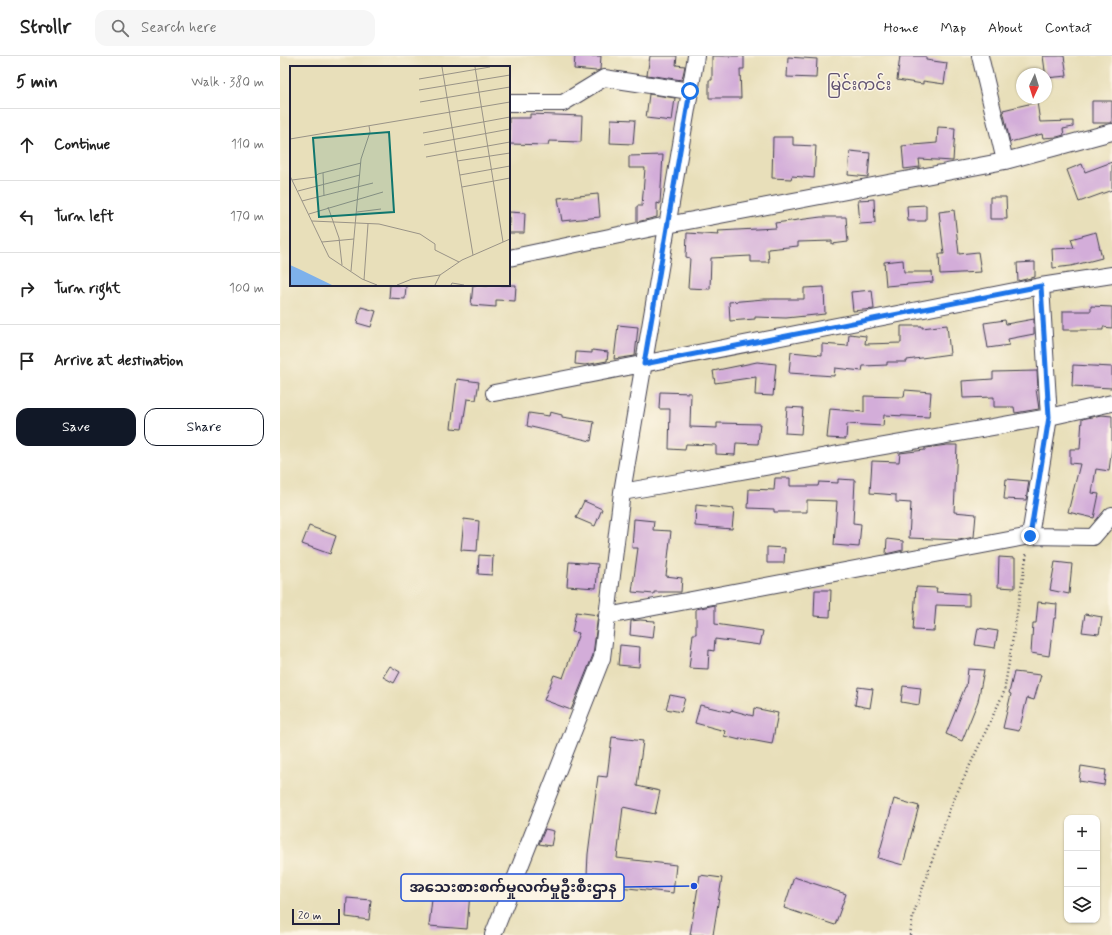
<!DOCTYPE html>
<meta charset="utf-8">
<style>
body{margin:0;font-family:Mynerve,"Noto Sans Myanmar",sans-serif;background:#f6f6f6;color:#222}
.controls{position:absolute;right:12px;bottom:12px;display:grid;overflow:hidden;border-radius:8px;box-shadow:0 1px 3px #0004}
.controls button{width:36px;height:36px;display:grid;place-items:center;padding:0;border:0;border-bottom:1px solid #e0e0e0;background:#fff;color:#222;font:20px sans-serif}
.compass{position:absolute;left:736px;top:12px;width:36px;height:36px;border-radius:50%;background:#fff;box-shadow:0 1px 3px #0004;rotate:184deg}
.scale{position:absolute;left:12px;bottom:10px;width:48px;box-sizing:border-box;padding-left:4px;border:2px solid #22223b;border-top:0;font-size:11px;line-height:14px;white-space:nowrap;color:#22223b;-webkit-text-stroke:3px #fcf5e5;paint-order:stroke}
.stop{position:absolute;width:12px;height:12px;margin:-9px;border:3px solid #1a73e8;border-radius:50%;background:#fff}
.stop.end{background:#1a73e8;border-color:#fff;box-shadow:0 1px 4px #0008}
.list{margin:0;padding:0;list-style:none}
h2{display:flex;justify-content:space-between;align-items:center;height:52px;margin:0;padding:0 16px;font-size:17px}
h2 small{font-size:13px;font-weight:400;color:#767676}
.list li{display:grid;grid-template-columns:26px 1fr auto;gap:12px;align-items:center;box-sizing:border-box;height:72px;padding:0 16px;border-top:1px solid #e0e0e0}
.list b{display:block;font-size:15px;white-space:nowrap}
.list em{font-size:13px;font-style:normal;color:#767676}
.actions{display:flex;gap:8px;padding:12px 16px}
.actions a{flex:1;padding:9px 0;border:1px solid #111827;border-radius:12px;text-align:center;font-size:14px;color:#111827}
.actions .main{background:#111827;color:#fff}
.icon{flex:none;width:22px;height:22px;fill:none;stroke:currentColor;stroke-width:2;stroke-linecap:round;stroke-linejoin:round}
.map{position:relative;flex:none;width:832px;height:879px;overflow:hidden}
header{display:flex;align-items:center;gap:24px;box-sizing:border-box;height:56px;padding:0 20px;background:#fff;border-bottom:1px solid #e0e0e0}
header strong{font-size:19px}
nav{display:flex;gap:22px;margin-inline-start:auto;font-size:14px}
.search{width:280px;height:36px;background:#f6f6f6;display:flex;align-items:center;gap:10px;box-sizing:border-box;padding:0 14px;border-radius:12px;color:#767676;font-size:15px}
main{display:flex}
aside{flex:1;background:#fff}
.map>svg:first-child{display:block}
.building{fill:#d3add9}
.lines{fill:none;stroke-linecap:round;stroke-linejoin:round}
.minor-casing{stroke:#403e4e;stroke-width:18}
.path{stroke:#403e4e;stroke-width:2.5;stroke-dasharray:1 3;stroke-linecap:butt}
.minor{stroke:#fff;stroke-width:16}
.route{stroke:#1a73e8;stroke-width:5}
.labels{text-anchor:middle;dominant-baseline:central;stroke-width:3;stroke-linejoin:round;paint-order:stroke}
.quarter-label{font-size:16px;fill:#605372;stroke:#fcf5e5}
.inset-road{fill:none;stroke:#999387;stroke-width:1}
.view{fill:#0f766e;fill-opacity:0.15;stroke:#0f766e;stroke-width:2}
.inset-edge{fill:none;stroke:#22223b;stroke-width:2}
.leader{fill:none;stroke:#1d4ed8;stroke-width:1.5}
.callout-dot{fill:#1d4ed8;stroke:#fcf5e5;stroke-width:1.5}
.callout{fill:#fcf5e5;stroke:#1d4ed8;stroke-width:1.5}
.callout-label{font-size:15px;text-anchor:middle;font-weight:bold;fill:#22223b}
</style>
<header>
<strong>Strollr</strong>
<div class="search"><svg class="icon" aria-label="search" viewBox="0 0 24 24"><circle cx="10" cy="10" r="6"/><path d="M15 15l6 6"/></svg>Search here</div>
<nav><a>Home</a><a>Map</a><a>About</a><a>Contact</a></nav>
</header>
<main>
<aside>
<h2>5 min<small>Walk · 380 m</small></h2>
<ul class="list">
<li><svg class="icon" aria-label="ahead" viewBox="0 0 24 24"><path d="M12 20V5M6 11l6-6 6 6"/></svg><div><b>Continue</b></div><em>110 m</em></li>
<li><svg class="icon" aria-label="left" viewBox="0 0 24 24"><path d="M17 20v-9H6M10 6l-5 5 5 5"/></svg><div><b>Turn left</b></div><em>170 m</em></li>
<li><svg class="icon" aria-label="right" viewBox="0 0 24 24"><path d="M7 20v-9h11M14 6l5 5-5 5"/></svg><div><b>Turn right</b></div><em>100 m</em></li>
<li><svg class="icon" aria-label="arrive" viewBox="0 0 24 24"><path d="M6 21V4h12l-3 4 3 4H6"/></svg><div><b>Arrive at destination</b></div></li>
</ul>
<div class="actions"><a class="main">Save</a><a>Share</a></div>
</aside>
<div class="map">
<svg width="832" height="879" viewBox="0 0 832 879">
<rect width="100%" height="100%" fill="#fcf5e5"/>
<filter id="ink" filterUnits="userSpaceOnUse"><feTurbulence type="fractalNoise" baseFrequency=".025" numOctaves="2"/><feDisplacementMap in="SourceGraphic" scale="8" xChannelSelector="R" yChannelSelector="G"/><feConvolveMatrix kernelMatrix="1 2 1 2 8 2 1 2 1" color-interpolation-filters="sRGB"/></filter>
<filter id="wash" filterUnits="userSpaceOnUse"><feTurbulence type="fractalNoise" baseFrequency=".012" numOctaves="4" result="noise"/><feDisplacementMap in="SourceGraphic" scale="16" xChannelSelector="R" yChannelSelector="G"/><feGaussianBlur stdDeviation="0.9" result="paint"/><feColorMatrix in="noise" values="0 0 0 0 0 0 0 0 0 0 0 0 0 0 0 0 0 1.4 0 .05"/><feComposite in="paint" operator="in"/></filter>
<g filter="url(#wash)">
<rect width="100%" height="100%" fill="#e8dfba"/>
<g id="blocks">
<path class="building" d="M295 0H321L320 14 316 15 294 13Z
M370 0H397L396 9 405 10 402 24 367 19Z
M432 0H464V13H460L461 42H429V24H432Z
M620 0H646V4L667 7 664 28 643 25V28L617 24Z
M763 0H784L787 20 766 22Z
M508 1 537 3 536 22 507 21Z
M369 38 395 42 392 65 366 62Z
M812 45H832V67H812Z
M757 46 760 66 793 65V71L783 73 784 79 777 81 763 82 762 78 730 86 723 54Z
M250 58 302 60 301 86 269 85 268 89 229 88V62H250Z
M331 63 355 64 353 88 330 87Z
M658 71 675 72 673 105 639 103 640 111 624 113 622 90 657 87Z
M493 81H513V89L536 90 534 122 512 120 511 123 492 122Z
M570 95 590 97 588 121 568 119Z
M383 99 380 148 377 147V161L357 166V150H362L365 112H349V100Z
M832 106V134L799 146 787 114 802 108 805 116Z
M318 138 320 161 282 165 278 142Z
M710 141H726L727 163H710Z
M594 143 595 167 580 168 578 144Z
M646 149V165H628L627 150Z
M674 154 679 198 698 196 701 216 660 218 659 198H664L659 156Z
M229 156 245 157 244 177H229Z
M541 161H566L568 186 552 188V185L518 186V190L488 193 489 206H471V200L431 202 430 233 408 232 410 202 406 201 407 177 439 179 438 175 496 172 495 167Z
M816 176 822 202 791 210 773 212 772 193 794 192 791 183Z
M623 204 624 216H652L653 226 606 230 604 206Z
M755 206V221L738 225 737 207Z
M110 229H126L125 243 109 242Z
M193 229 208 230V229H236L235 245 216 244V251L191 249Z
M544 231 545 258 506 262 475 261V263L450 265 449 246 484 243H524V232Z
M592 234 594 253 573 255 571 236Z
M811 250 832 251V272L823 271V274H783V255H811Z
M81 251 96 255 91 271 77 267Z
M754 263V278L728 283 729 289 708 292 704 267 725 264 726 268Z
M338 269 358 271 355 300 334 303Z
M667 269 670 298 627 304V306H607V309L583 310 582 315 555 312 554 320 509 317 511 296 542 299V288L568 290 569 278 586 280 585 288 621 287V270H642V272Z
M312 294 328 296 327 305 305 309 295 308 296 296 312 297Z
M477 306 496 308 493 340 475 339 476 321 435 327 433 315Z
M793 309 832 311V332L792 330Z
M757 315 758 333H756L759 353 735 357 734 351H714V341L683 342 682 325 713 323V316Z
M177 323 199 326 196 344 187 343 182 373 171 372Z
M625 334 651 336 649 361 604 359 603 370 567 368 566 383 547 382 550 353 584 356V340L624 341Z
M380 336 411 337 410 371 437 372V367L480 368 478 388 456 387 455 399 436 398V389L406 388 405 394 389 393 390 353H379Z
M507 351 523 352 521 378 505 377Z
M270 356 282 359V361L314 366 311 385 247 370 249 357 269 360Z
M821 359 832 360V391L829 415 816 413 812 437 819 438 814 462 788 456 800 408 790 407V393H800L802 363Z
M667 389H677L674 456 696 458 694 481 679 484 629 482 631 447 616 446V439L590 437 592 405 619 406 620 397 645 394V392Z
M495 422H510V430H538L539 426 558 427V423L575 424 573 467 581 468 579 491 554 489 557 445 527 444V456H494V453L468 452 469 433 494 434Z
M726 423 749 425 746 444 724 443Z
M304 445 322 453 315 470 296 462Z
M416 449 454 453 452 473 415 470Z
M184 463 199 465 197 495 181 494Z
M354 463 374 465 373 474 391 475 386 520 402 522 401 536H374V538L352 536 358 492H352Z
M29 470 56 480 50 498 22 488Z
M607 483 623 485V494L606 498Z
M487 491 505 492 504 507H487Z
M199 499 213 500 212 519 198 518Z
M719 501 735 502V532L718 531Z
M289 506 318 508 316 532 287 530Z
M775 506 792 508 789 538 770 534Z
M636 531 657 532 656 536 689 538V550L656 549 654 575 633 574Z
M535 534H551L550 561 534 560Z
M758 546 777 548 776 562H774L769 600 751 597 753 567H756Z
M435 549V568L483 575 480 589 435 583 434 595 429 594 428 613 409 612 413 578H416V553Z
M296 556 318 559 313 599 291 654 264 644 274 619 283 622 299 577 292 576Z
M805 558 822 561 819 578 802 576Z
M360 564 375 565 373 582 350 579 351 565Z
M698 572 718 575 715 592 695 589Z
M340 589 360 591 359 611 338 609Z
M110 610 120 616 114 627 103 621Z
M688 613 704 614 698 645 682 685 666 678 685 631H686Z
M734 616 761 619 754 644 747 642 739 675 723 672 731 638 729 637Z
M623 630 641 632 639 649 621 646Z
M578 631 593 633 590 652 575 649Z
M390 639 405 642 401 656 386 653Z
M420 649 450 656 451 654 473 660 474 652 498 657 492 688 460 682V684L444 680 445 675 415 667Z
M332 681 363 685 357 730 380 735 375 758 343 751 337 802 396 809 393 837 339 831 340 821 307 819 308 798 318 720 327 721Z
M801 710 826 714 824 729 799 725Z
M614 743 639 750 623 809 598 802Z
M265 773 274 775 271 790 259 788Z
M420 819 442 822 433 879H410Z
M514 821 566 838 555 869 504 852Z
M153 834 190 837 187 873 149 870Z
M67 842 91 844 89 864 66 861Z"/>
</g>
</g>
<g filter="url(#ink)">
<use href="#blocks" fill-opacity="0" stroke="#403e4e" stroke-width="1"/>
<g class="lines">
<g class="minor-casing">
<path id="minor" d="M700 0 725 105
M229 47H283L324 22 410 35
M229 202 387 169 725 105 832 76
M214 337 761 230 832 219
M342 436 769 361 832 347
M750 480 769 361 761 230
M327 560 750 480 813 481 832 459
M213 879 322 602 342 436 416 0"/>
</g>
<path class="path" d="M630 879 633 860 670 752 724 636 747 496"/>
<use href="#minor" class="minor"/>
</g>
</g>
<g class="lines" filter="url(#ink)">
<path class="route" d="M410 35 364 308 761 230 769 361 750 480"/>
</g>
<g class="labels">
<g class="quarter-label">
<text x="579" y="29">မြင်းကင်း</text>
</g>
</g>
<g transform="translate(10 10)">
<rect width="220" height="220" fill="#e8dfba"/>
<path d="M0 199 9 203 42 219H0Z" fill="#7eb1eb"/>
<path class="inset-road" d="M152 1 183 189M185 1 213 176M129 13 200 1M129 24 220 9M130 36 220 21M133 67 220 51M0 73 220 36M134 79 220 63M136 91 220 76M167 95 220 87M33 107 34 130M170 109 220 100M0 110 39 191 72 213 87 219M2 114 25 111 28 108 71 97M172 121 220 112M8 125 70 109M12 135 83 117M38 141 49 172 52 199M67 146 91 143M19 148 93 126M22 155 89 158 130 168 145 178V184L169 196M32 176 64 173M61 205 71 93 80 66 79 60M74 214 78 158M107 219 122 213 150 209M145 219 150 209 172 194 220 173M161 219 162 217 174 219"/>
<path class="view" d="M99 66 104 146 29 151 23 72Z"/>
<rect width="220" height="220" class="inset-edge"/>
</g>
<path class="leader" d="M414 830L344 831"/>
<circle class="callout-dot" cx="414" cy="830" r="4"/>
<rect class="callout" x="121" y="818" width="223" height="27" rx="4"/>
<g class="callout-label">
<text x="233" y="836">အသေးစားစက်မှုလက်မှုဦးစီးဌာန</text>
</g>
</svg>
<div class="controls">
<button>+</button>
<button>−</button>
<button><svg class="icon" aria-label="layers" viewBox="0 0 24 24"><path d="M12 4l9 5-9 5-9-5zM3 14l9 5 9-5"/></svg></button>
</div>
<svg class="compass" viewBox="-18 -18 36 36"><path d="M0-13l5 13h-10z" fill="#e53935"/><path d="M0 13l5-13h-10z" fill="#767676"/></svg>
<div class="scale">20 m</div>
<div class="stop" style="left:410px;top:35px"></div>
<div class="stop end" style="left:750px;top:480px"></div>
</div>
</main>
